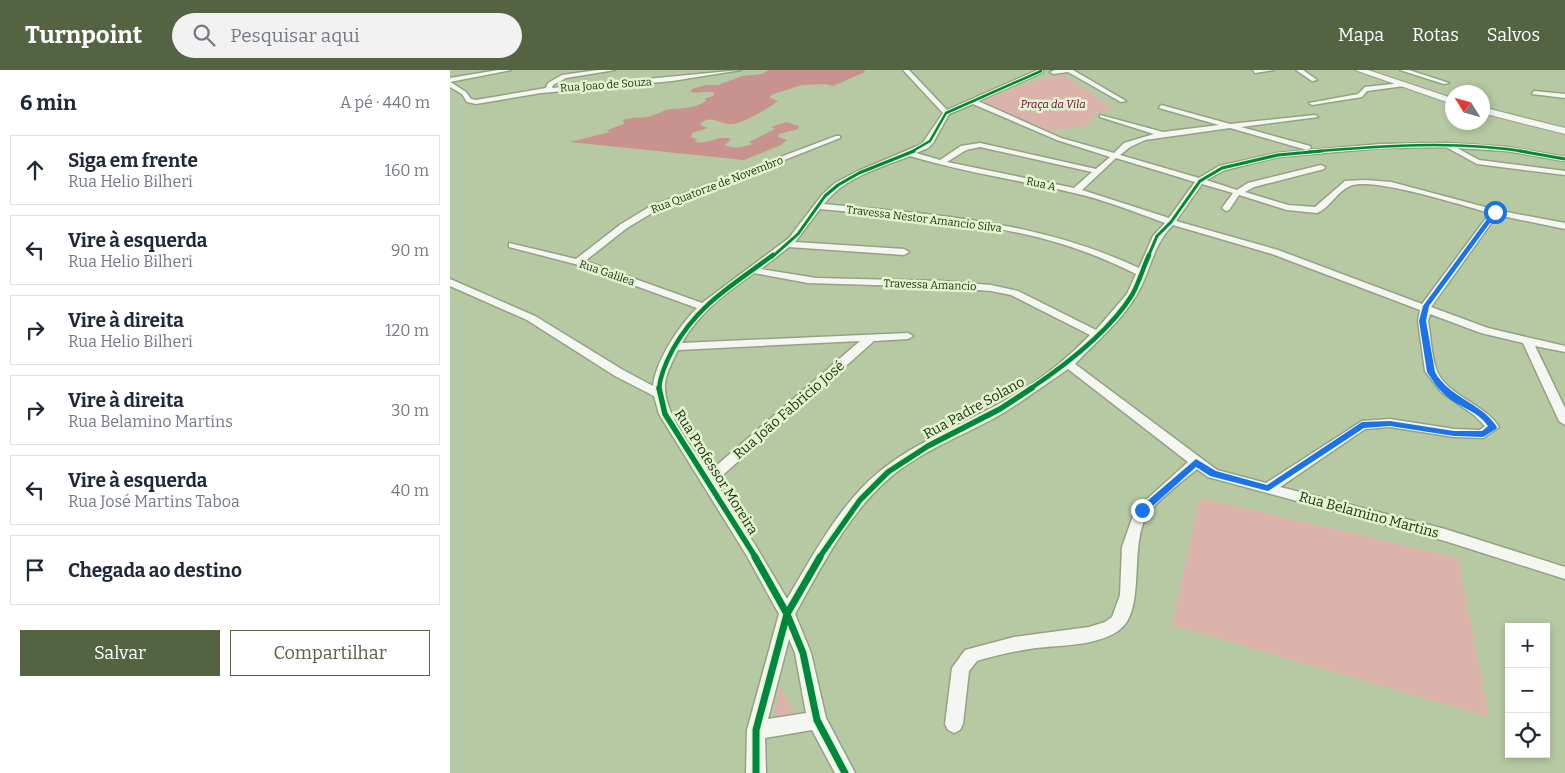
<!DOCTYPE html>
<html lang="pt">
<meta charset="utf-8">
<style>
body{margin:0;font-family:Bitter,serif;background:#f2f2f3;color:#1f2937}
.controls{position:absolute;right:15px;bottom:15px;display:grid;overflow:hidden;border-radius:0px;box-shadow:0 2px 8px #0003}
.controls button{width:45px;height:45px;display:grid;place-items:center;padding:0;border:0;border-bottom:1px solid #e0e1e3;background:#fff;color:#1f2937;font:25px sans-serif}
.compass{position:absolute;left:995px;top:15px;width:45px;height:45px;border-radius:50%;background:#fff;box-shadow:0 2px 8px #0003;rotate:307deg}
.stop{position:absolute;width:15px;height:15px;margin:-11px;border:4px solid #1a73e8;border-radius:50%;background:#fff}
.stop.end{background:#1a73e8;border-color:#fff;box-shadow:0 1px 5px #0008}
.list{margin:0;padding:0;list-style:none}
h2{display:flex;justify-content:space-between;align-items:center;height:65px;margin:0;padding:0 20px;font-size:21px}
h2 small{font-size:16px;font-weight:400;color:#747a83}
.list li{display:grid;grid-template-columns:32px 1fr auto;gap:15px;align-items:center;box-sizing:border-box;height:70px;margin:0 10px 10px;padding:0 10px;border:1px solid #e0e1e3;border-radius:0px}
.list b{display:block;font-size:19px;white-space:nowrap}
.list p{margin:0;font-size:16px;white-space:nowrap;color:#747a83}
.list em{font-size:16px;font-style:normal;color:#747a83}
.actions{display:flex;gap:10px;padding:15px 20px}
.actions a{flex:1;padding:11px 0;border:1px solid #546342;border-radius:0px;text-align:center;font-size:18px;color:#546342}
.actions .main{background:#546342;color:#fff}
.icon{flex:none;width:28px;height:28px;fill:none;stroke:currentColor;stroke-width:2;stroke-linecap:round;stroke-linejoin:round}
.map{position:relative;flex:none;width:1115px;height:703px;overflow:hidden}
header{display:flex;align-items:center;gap:30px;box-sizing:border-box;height:70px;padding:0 25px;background:#546342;color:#fff}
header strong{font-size:24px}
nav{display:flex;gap:28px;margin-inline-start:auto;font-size:18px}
.search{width:350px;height:45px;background:#f2f2f3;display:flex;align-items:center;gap:12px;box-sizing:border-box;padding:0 18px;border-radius:28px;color:#747a83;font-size:19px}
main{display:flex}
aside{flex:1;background:#fff}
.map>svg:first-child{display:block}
.green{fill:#dbb3aa}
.forest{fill:#c8938e}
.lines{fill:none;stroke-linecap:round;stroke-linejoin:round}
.street-casing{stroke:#94a284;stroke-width:3}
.secondary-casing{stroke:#94a284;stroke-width:2}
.street{fill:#f4f7f1;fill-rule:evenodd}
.secondary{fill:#f4f7f1;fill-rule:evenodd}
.cycleway-far4-casing{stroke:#e2f4d0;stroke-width:4.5}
.cycleway-far3-casing{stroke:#e2f4d0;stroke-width:5}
.cycleway-far2-casing{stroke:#e2f4d0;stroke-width:7}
.cycleway-far1-casing{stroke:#e2f4d0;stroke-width:9}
.cycleway-casing{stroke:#e2f4d0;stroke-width:10}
.cycleway-far4{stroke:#00873e;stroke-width:2.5}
.cycleway-far3{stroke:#00873e;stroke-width:3}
.cycleway-far2{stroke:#00873e;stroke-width:4.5}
.cycleway-far1{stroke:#00873e;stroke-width:5.5}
.cycleway{stroke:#00873e;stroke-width:7}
.route{fill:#1a73e8}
.labels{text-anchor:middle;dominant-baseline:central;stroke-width:5;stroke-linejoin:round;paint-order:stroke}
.far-street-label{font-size:11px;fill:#1f2c0f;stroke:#e2f4d0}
.far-park-label{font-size:11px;font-style:italic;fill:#6d012a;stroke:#e2f4d0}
.street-label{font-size:14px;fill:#1f2c0f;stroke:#e2f4d0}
</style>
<header>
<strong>Turnpoint</strong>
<div class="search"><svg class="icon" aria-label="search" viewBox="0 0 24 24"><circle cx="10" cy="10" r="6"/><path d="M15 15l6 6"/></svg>Pesquisar aqui</div>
<nav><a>Mapa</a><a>Rotas</a><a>Salvos</a></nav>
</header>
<main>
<aside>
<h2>6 min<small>A pé · 440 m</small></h2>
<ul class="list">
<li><svg class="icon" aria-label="ahead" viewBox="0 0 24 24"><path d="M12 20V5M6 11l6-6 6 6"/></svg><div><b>Siga em frente</b><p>Rua Helio Bilheri</p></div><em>160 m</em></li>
<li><svg class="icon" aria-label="left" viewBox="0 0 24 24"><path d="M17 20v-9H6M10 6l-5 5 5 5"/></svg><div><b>Vire à esquerda</b><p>Rua Helio Bilheri</p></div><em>90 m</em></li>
<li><svg class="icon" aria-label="right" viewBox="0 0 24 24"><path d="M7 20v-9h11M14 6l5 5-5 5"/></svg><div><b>Vire à direita</b><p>Rua Helio Bilheri</p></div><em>120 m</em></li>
<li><svg class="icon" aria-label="right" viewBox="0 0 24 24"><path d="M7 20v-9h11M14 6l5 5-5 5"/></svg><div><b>Vire à direita</b><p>Rua Belamino Martins</p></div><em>30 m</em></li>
<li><svg class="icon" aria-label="left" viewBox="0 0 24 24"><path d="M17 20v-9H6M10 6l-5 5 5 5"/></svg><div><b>Vire à esquerda</b><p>Rua José Martins Taboa</p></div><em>40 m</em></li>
<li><svg class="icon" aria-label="arrive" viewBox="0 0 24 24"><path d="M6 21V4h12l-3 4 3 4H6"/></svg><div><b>Chegada ao destino</b></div></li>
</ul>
<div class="actions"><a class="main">Salvar</a><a>Compartilhar</a></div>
</aside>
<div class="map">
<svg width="1115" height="703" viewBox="0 0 1115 703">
<rect width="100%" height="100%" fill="#b6c9a2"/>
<path class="green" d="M612 4 664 39 643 45 638 56 598 61 532 31 582 12Z
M750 428 1008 488 1039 647 722 555Z
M329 615 345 644 344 648 323 652Z"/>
<path class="forest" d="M319 0H414L415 2 383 16 376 14 352 15 321 25 320 28 328 31C319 38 294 53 283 54 273 56 258 42 250 55L258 58 242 63 241 67 248 70 244 71C257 77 267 64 281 69L275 75C285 79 292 78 302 74L299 72 325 59 321 57 336 52 349 56 348 59 329 64 328 67 337 70 331 75 294 90 120 72 160 62 157 60 174 54 173 50C182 47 188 48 197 47 205 46 214 39 223 39 236 38 246 38 257 30L254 29 263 26 264 23C256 20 249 24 241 22L242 19 256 15H268L292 6 312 4Z"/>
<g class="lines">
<g class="street-casing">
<path id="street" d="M48 0H61L0 12V8Z
M148 0H165L116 8 103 15 102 18 291 0 222 11 91 23 26 34 17 32 12 24 0 17V12L2 13 16 22 21 29 26 30 96 18 98 13 112 5Z
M453 0H459L497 40 588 0H593V2L528 31 611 68 664 83 674 73 704 64 650 47V45L713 62 769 55 709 38 711 35 780 54 865 45 868 47 791 57 860 76 861 78 857 80 780 58 695 70 680 77 670 85 749 108 769 96 828 83 931 74 996 73 1057 77 1115 87V91L1057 81 1007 78 1029 90 1115 101V105L1027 94 996 77 931 78 828 87 775 100 756 110 787 120 798 113 871 95 875 97 874 99 804 117 795 122 838 135 865 137 895 111 915 110 941 112 1046 140 1115 153V159L1047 145 981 237 1038 258 1115 276V282L1085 276 1115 338V355L1109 351 1073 273 1031 263 980 244 978 251C981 267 981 286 987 301 996 325 1035 334 1049 357L1033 368 1004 367 940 357 915 359 830 417 995 459 1115 497V509L995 471 758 407 747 399C734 410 708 430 699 442 677 472 698 542 668 561 645 576 613 575 586 578 566 581 546 585 527 591L519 601 513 654 510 660 504 663 498 660 495 654 502 598 515 580 564 567 639 557 655 552 662 547 670 525 672 477 685 440 738 392 618 299C597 313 576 329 555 342 518 364 476 378 443 405 399 441 372 496 345 544L361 583 376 648 405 703H385L362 660 315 668 316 703H296L297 660 329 544 297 486 209 344 204 326 165 306 77 250 0 216V209L85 246 173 300 203 316C206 290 229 256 247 238L125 194 59 177V173L126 189 171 154 201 136 386 66H390V68L207 140 177 158 135 191 252 233 339 168 372 125 385 113 406 102 472 74 493 43ZM523 34 607 70 660 87 646 99 530 73 511 76 490 90 466 83 478 78 483 73 499 44ZM530 77 642 102 624 118 497 92 516 80ZM460 86C513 102 569 110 624 123 655 130 685 142 715 153L703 166 689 198C587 150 484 145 374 134 395 107 429 98 460 86ZM666 88 745 112 719 148 632 120ZM752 114 783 123 772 138 776 141 779 140 789 125 837 140 867 143C880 138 887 121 900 116 921 106 1014 136 1040 143L972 234 828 180 726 151ZM370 139C450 147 534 150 612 174 638 182 662 192 686 204L677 224 646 260 568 221 541 215 491 211 366 208 311 199 339 177 454 185 459 182 454 179 345 172ZM723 155 822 184 970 240 968 251 975 301 991 322 1024 345 1035 356 1030 360 1004 359 940 349 912 351 816 413 767 400 625 294C646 272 670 252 686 226 701 202 701 177 723 155ZM304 203 358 213 491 217 541 221 561 225 640 265C612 294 579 319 543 337 506 357 466 373 434 398 391 431 364 484 337 529L307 478 265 412 424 271 458 269 463 266 458 263 232 273C249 242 276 223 304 203ZM410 271 259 402C243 378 212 342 215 313 217 301 223 290 228 280ZM339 569 345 583 356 643 318 649Z
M605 0H623L676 31 671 32 618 2 603 4 600 2Z
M803 0H824L805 3Z
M846 0H853L867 10 862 11Z
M950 0H959L999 13 994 14Z
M952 13 954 16 917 21 912 27 862 35 859 33 908 24 915 17Z
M1084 21 1115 24V28L1082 24Z"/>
</g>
<g class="secondary-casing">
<path id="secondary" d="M905 0H918L1002 28V34Z
M1032 37 1115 58V64L1032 43Z"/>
</g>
<use href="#street" class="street"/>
<use href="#secondary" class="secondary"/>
<g class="cycleway-far4-casing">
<path id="cycleway-far4" d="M461 82 480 71 496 43 591 1
M858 82C930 76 1004 70 1077 82"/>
</g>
<g class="cycleway-far3-casing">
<path id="cycleway-far3" d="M1070 81 1115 89
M322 187 348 164 375 126 388 115 409 103 464 81
M698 187 707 166 721 152 750 111 772 98 828 85 872 81"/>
</g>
<g class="cycleway-far2-casing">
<path id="cycleway-far2" d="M209 319C210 305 216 292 223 279 248 234 283 215 323 185
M580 319C614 296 660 261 682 225 689 213 693 198 699 185"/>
</g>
<g class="cycleway-far1-casing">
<path id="cycleway-far1" d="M209 318 215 344 306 488
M369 488 410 430 438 402 478 376 550 339 582 318"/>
</g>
<g class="cycleway-casing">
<path id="cycleway" d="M305 487 337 544 353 583 367 650 395 703
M306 703V660L337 544 370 487"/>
</g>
<use href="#cycleway-far4" class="cycleway-far4"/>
<use href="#cycleway-far3" class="cycleway-far3"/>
<use href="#cycleway-far2" class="cycleway-far2"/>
<use href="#cycleway-far1" class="cycleway-far1"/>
<use href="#cycleway" class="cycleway"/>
</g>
<path class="route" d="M1043 141 1048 142 979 236 976 251 985 302C999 328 1031 332 1047 357L1046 359 1033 367 1004 366 940 356 914 358 818 421 760 406 746 397 695 443H689V438L746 389 766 401 817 415 912 352 940 351 1004 361H1032L1038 356C1027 340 1007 337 994 324 987 318 982 309 977 302L969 251 973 236Z"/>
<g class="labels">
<g class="far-street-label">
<text transform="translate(156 15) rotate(-4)">Rua Joao de Souza</text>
<text transform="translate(591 114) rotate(12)">Rua A</text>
<text transform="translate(267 115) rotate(-21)">Rua Quatorze de Novembro</text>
<text transform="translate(474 149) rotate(7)">Travessa Nestor Amancio Silva</text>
<text transform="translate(157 203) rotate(19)">Rua Galilea</text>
<text transform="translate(480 215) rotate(2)">Travessa Amancio</text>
</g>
<g class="far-park-label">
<text x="603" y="34">Praça da Vila</text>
</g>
<g class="street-label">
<text transform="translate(524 338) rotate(-29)">Rua Padre Solano</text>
<text transform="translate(339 340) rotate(-41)">Rua João Fabricio José</text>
<text transform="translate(266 402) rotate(58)">Rua Professor Moreira</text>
<text transform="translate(919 445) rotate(15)">Rua Belamino Martins</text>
</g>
</g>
</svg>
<div class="controls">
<button>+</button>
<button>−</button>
<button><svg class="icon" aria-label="locate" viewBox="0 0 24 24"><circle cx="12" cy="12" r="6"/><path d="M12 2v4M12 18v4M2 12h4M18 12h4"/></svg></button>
</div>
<svg class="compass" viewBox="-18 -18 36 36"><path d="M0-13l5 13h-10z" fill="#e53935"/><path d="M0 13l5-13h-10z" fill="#747a83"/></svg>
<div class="stop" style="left:1045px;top:142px"></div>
<div class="stop end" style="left:692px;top:440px"></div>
</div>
</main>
